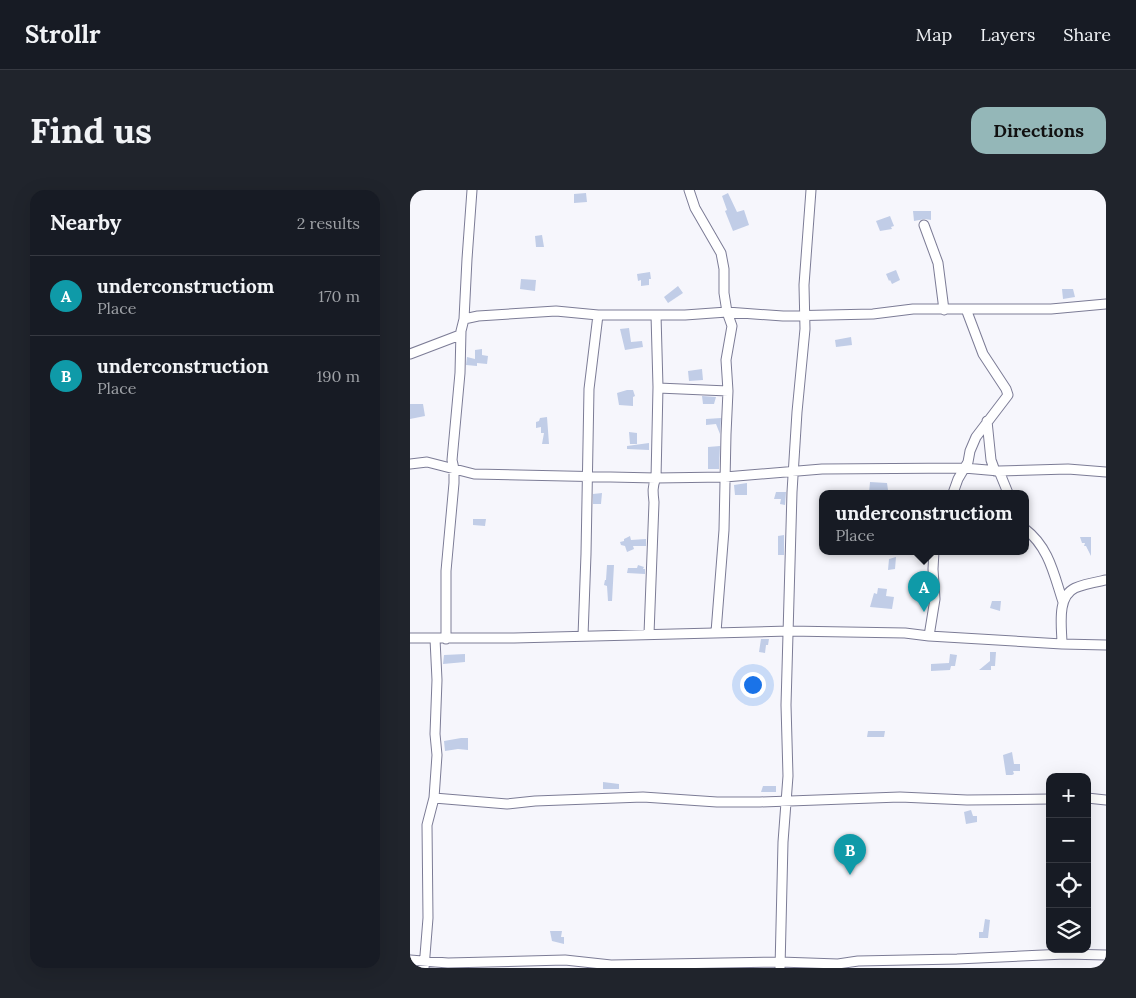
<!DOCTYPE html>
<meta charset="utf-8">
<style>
body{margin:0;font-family:Lora,serif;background:#20242c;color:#f1f3f6}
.controls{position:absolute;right:15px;bottom:15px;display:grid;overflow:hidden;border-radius:10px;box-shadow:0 5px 20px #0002}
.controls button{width:45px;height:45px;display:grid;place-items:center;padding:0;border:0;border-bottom:1px solid #363941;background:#171b24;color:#f1f3f6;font:25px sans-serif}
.you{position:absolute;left:342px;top:494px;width:18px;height:18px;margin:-12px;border:4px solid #fff;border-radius:50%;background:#1a73e8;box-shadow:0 0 0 8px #1a73e833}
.badge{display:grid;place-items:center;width:32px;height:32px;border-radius:50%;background:#94b7b8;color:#fff;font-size:16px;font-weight:700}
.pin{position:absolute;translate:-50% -41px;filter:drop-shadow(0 1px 2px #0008)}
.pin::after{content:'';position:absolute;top:26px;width:18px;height:15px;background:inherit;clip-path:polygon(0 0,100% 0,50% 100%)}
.popup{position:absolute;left:409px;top:300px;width:210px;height:65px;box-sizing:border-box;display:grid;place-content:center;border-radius:10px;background:#171b24;filter:drop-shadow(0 1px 4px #0005);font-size:16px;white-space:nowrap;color:#9ea1a6}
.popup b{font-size:19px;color:#f1f3f6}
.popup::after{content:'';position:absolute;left:50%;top:100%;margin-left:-10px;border:10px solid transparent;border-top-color:#171b24}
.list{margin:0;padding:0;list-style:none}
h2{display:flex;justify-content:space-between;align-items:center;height:65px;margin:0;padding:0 20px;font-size:21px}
h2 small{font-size:16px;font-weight:400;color:#9ea1a6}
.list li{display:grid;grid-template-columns:32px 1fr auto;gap:15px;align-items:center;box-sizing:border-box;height:80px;padding:0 20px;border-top:1px solid #363941}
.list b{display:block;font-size:19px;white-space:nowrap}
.list p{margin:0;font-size:16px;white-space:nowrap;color:#9ea1a6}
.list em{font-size:16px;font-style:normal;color:#9ea1a6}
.icon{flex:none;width:28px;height:28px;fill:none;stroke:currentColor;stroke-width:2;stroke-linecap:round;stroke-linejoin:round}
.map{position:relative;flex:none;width:696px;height:778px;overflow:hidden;border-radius:15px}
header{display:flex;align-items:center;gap:30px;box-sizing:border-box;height:70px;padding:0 25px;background:#171b24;border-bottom:1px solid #363941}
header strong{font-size:24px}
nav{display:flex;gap:28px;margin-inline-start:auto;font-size:18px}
.intro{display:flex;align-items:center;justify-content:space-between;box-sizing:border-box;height:120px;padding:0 30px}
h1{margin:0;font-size:35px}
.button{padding:12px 22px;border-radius:15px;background:#94b7b8;color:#111;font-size:18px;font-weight:700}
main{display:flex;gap:30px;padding:0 30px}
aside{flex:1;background:#171b24;border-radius:15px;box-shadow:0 5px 20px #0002}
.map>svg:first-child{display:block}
.building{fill:#c1cde7}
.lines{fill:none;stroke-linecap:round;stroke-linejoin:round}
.minor-casing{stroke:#7c7c96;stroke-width:11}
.minor{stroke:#fff;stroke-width:9}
</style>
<header>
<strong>Strollr</strong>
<nav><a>Map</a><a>Layers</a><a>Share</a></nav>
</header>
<div class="intro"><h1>Find us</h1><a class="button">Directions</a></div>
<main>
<aside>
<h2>Nearby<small>2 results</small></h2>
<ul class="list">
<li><span class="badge" style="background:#0f9aa8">A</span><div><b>underconstructiom</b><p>Place</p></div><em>170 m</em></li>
<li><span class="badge" style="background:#0f9aa8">B</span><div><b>underconstruction</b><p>Place</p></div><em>190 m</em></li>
</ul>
</aside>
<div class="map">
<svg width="696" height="778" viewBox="0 0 696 778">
<rect width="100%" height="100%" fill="#f6f6fc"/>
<path class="building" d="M176 3 177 12 164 13V4Z
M318 3 327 22 334 20 339 35 323 41 315 21 317 20 312 6Z
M503 21H521V30L515 29 504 31Z
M480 26 484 36 481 37 482 39 470 41 466 31Z
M132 45 134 57H126L125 46Z
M486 80 490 90 482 94 480 90 479 91 476 84Z
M240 82 241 89H239V95L231 96V90L228 91 227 84Z
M111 89 126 90 125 101 110 99Z
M268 96 273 103 258 113 254 107Z
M652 99H663L665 107 653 109Z
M219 138 221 152 232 151 233 157 215 160 210 139Z
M441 147 442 155 426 157 425 150Z
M72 159V165L78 166 77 174 67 173V176L56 175 57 167 65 169V160Z
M292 179 293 190 279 191 278 181Z
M217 200H223L225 206 223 207V216L209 215 207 203Z
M292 206 306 207 304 214H293Z
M0 214H13L15 226 0 229Z
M137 227 139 254H132L134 243H131V237L126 238V232L129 231 130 228Z
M311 228 310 244 306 234 296 235V229Z
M219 242 227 243V254H220Z
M239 253V260L217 259V256Z
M310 256 309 279H298V257Z
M460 292 477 293 478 300 459 303Z
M337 293V305H325L324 295Z
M366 302H376L375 315 370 314 371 309H364Z
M192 303 191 314H183V304Z
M63 329H76L75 336 63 335Z
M374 345V365H368V346Z
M220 346 221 350 236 349V356H223L224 359 217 362 215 356 211 355 210 352 214 351V349Z
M670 347H681V366L676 356H674L675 353H672Z
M486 367 485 379 478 380 479 369Z
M197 375H204L202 411H198L197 396 194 395 195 390H196Z
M228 375 234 377 233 379H235V384L217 383 218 378H227Z
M468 398 477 399 476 406 484 407 482 419 460 417 464 403 467 404Z
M582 411H591L590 421 580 418Z
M351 449H359L358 455H356L355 463 349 462Z
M580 462H586L585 476H581V480H569L580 471Z
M55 464V472L33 474 34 465Z
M540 464 547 465 545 476H541L540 480 521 481V474L539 473Z
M458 541H475L474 547H457Z
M51 548H58V560L48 559 35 561 34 551Z
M602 562 604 574H610V581H603L604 584 602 585H596L593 565Z
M193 592 209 594V599H193Z
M353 596H366V602H351Z
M561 620 563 626H567V632L556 634 554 622Z
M575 729 580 730 578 748H569V742H573Z
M140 741H152L151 747H154V754L142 751Z"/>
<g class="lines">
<g class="minor-casing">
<path id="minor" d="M279 0 285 18 311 63 314 79V103L317 122 322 136 316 170 318 201 316 244 314 340 306 442
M514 35 528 73 534 120
M54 129 68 126 146 121 188 125H275L317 122 373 126 463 124 503 119H641L696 114
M0 164 50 145
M248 198 318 201
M577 231 581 270 585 281
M0 274 17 272 64 284 246 288 315 287 412 279 554 278 589 281 658 279 696 282
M589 281 598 303
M543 303 548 289 558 272 560 261 566 247 598 205 596 199 573 164 556 119
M615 339C639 357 644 385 653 412
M239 444 244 312C243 303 242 297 246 288L248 197 246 125
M173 446 176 364 179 199 188 125
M519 446 525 409 523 379 524 361
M0 448H104L379 441 495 443 519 446 652 454 696 455
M36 449V381L44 293V279L42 270 50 183 51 141 54 129 57 69 62 0
M652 454C652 438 646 407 665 398 674 394 686 392 696 390
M24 608 97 614 125 611 233 607 307 612H350L490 607 557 610 640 609
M677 608 696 610
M0 770 38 773 155 770 201 775 370 772 428 774 448 771 547 769 655 764 696 765
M14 778 18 728 17 635 24 608 27 565 25 544 27 490 25 449
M370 778 373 652 378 586 376 515 382 302 387 222 395 139 394 95 401 0"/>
</g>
<use href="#minor" class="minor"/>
</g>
</svg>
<div class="controls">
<button>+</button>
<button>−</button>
<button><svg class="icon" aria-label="locate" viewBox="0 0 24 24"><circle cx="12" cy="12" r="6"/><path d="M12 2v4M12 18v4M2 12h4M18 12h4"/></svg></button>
<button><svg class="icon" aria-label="layers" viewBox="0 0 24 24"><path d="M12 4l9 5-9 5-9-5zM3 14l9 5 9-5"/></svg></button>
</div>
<div class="you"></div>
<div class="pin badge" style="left:514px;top:422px;background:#0f9aa8">A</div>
<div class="popup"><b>underconstructiom</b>Place</div>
<div class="pin badge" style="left:440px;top:685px;background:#0f9aa8">B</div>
</div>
</main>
